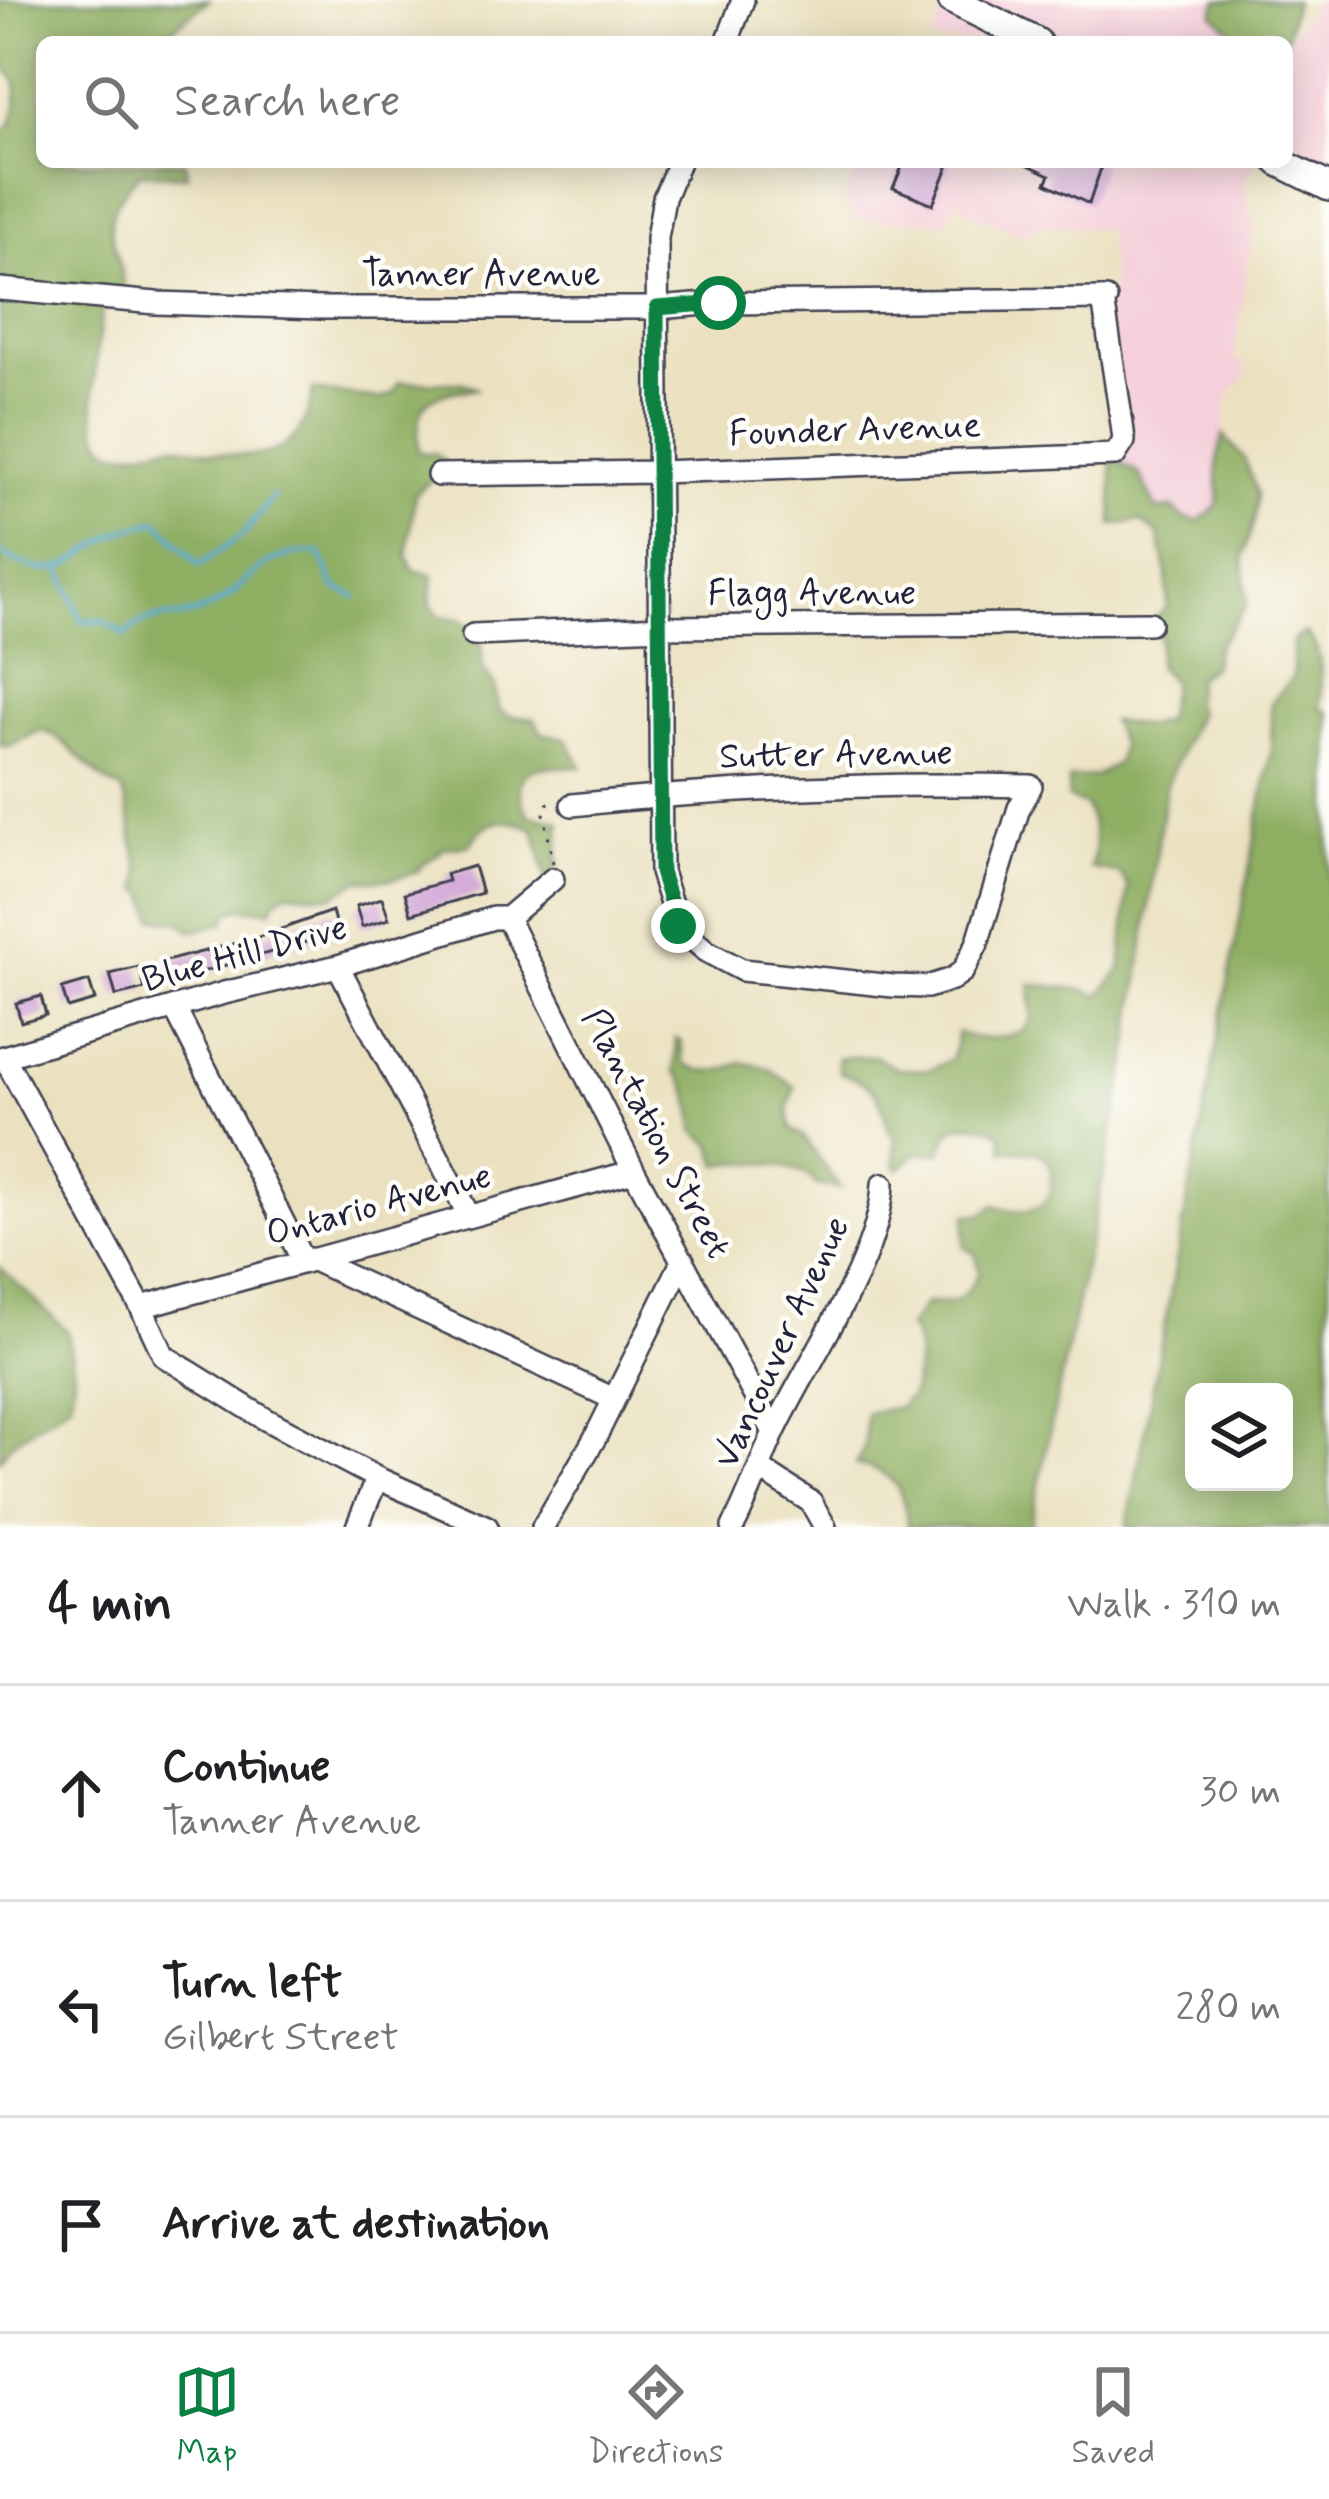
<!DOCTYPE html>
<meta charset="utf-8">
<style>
body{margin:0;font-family:Mynerve,sans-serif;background:#f2f2f2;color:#202124}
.controls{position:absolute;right:36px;bottom:36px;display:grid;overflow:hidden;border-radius:18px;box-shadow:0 6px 30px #0003}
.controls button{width:108px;height:108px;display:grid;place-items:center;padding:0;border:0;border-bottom:3px solid #e0e0e0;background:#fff;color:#202124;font:60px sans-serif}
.stop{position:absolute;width:36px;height:36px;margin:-27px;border:9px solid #0b8043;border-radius:50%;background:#fff}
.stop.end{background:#0b8043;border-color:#fff;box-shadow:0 3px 12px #0008}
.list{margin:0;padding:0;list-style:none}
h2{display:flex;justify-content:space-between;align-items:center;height:156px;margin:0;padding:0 48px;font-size:51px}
h2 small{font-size:39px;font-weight:400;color:#757577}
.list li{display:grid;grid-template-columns:78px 1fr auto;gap:36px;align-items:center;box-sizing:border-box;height:216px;padding:0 48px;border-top:3px solid #e0e0e0}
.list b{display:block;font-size:45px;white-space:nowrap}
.list p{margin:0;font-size:39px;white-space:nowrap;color:#757577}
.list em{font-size:39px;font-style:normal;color:#757577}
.icon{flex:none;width:66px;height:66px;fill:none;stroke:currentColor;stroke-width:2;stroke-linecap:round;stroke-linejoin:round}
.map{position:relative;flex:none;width:1329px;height:1527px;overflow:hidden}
.search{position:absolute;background:#fff;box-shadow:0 6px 30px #0003;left:36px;right:36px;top:36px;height:132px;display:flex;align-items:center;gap:30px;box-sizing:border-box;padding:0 42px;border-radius:18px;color:#757577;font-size:45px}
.sheet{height:804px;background:#fff}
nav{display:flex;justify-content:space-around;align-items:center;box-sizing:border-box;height:168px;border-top:3px solid #e0e0e0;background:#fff;font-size:33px;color:#757577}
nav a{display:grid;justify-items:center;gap:6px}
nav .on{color:#0b8043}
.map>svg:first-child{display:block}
.built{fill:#f5cfda}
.forest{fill:#8eae62;stroke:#58684e;stroke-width:3;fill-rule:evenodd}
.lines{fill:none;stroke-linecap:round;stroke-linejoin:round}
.stream{stroke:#56aad2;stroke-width:4.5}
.building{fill:#d2a6d8}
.minor-casing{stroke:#403f4f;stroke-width:26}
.major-casing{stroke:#403f4f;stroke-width:32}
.path{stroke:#403f4f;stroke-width:3;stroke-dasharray:3 9;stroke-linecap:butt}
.minor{stroke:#fff;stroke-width:21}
.major{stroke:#fff;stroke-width:27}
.route{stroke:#0b8043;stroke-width:15}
.labels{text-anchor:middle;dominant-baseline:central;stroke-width:9;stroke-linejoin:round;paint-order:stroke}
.street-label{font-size:36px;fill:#22223b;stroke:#fdfcf7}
</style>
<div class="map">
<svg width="1329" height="1527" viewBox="0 0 1329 1527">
<rect width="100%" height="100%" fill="#fdfcf7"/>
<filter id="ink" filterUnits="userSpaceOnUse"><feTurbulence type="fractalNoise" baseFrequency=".00833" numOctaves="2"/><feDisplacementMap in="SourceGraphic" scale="24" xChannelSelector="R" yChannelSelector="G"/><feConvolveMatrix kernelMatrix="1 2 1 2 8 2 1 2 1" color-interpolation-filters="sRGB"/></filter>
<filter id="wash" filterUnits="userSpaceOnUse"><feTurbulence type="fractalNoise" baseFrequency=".004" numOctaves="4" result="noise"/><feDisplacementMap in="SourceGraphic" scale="48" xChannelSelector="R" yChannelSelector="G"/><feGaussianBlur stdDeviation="2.7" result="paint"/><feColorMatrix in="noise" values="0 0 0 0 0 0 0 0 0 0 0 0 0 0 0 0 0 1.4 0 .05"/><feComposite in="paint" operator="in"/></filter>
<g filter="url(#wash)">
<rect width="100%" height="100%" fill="#ebe1c0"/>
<path class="built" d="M947 0H1218L1213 14 1230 29 1227 42H931Z
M1316 0H1329V189L1287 162V42Z
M857 162H1257L1244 184 1254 221 1234 360 1243 362 1246 377 1229 393 1217 465 1221 500 1212 513 1198 522 1156 509 1139 473 1112 458 1115 441 1097 307 1112 289 1107 230 1038 224 1027 234 1015 233 961 208 958 196 947 222 854 220 851 209 843 203Z"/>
<path class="forest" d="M0 0H209L172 29 170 42H42V162H185L187 176 140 173C84 231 127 239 123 301L103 302C100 334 85 412 101 439 114 464 150 447 168 445 179 443 194 449 205 451 264 461 302 458 313 390L380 399 394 393 399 382 465 383 476 389C424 394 417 399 418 452L436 454 448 466 415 494 407 556 413 570 433 575 430 603 439 616 460 619 482 634V667L495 686 498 709 508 716 535 719 541 733 566 738 582 767C542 767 503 761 528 815L560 822 557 872 547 881 534 829C506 816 485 818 470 845L444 848C436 859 424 859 417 872L393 879 358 880 333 896 288 892 277 898 271 910 240 908 228 913 224 923 192 931 178 921 154 919 146 893 139 889C143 865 136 862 133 840 130 822 129 809 122 790 89 777 74 741 41 730L11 746H0V132L10 126 17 105 16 81 0 61Z
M1218 0H1295L1285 42H1227L1230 29 1213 14Z
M1223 435 1244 458 1257 494 1255 517 1243 558 1247 605 1216 648 1212 667 1197 677 1194 705 1198 712 1166 786 1128 1057 1030 1527H907C906 1491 892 1469 856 1465L865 1446 866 1413 899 1407 912 1394C916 1374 924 1342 908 1327L926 1303C960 1305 960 1301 979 1273L976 1254 964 1247 966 1215 983 1214 995 1205C1021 1215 1051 1214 1051 1181 1051 1170 1052 1161 1042 1155 1032 1149 1016 1151 1004 1151L1001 1133C986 1124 968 1122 951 1129L940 1153H917L899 1169 895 1165V1136L890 1133C878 1092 880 1088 839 1072L838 1058 875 1056 897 1069 930 1070 952 1059 958 1032C980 1043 1002 1038 1024 1031L1032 1017 1030 984 1085 990 1098 996 1121 970 1128 886 1119 873 1090 868C1099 847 1093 827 1086 806L1068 798 1069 779 1096 776 1117 763 1121 746 1111 721 1147 726 1165 720 1172 682 1157 666 1160 638 1150 624 1167 607V576L1159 535 1140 521 1113 525 1112 458 1139 473 1156 509 1173 508 1184 518 1198 521C1228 503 1217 496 1217 467 1217 456 1221 445 1223 435Z
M1304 632C1326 650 1320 680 1320 708L1329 713V1527H1127L1271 752V703L1293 677V640ZM1284 1392V1482H1194V1392Z
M676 1039 681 1042 684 1063C704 1075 721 1073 741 1062L768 1068 795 1087 788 1108 791 1129 803 1136 840 1188 817 1185C802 1162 745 1160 719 1165L712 1145 695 1130C694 1112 690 1083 675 1072Z
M0 1267 68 1332 74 1375 71 1402 11 1443 0 1460Z"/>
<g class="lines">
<path class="stream" d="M0 553C66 590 66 558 121 532 132 527 146 525 158 521L199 565 242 536 274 496
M61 571 82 621H104L125 635C152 608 172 624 204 610 254 590 250 550 320 553L334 587 356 597"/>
</g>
<g id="blocks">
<path class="building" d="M904 162H950L933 204 893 188Z
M1022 162H1103L1089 204 1046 183 1050 175Z
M474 866 482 893 411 914 405 893 448 881 446 874Z
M382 898 389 919 362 927 356 906Z
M332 911 338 933 167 982 162 962 256 938Z
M139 967 145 989 116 996 110 974Z
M89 981 95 1000 68 1008 62 989Z
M41 996 46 1015 21 1022 16 1003Z"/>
</g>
</g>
<g filter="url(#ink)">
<use href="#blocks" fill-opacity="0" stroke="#403f4f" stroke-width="3"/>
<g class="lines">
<g class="minor-casing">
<path id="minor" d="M727 42 743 0
M0 289 156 303 322 308H657L719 303 1106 299
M438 475 660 472 1115 455 1124 441 1122 424 1103 299
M473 635 662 627 1150 623
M572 805C724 789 878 782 1031 786L1019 808 977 944 963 971 952 979 927 987 893 986 742 970 706 951 678 926 661 872 657 238 664 198 679 162
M507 918 634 1171 774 1432
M507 918 553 879
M338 966 469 1216
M174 1007 303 1261
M4 1057 141 1307 164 1356 267 1420 377 1478 487 1527
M0 1058 224 993 338 966 493 918H507
M311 1259 614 1399
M141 1307 634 1171
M759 1468 811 1502 825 1527
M357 1527 377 1478
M543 1527 595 1438 683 1260
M733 1527C749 1496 760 1463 774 1432 807 1361 880 1260 883 1184"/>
</g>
<g class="major-casing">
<path id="major" d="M952 0 1037 42
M1279 162 1329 187"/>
</g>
<path class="path" d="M553 863 544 813 547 804 553 801"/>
<use href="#minor" class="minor"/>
<use href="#major" class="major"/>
</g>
</g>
<g class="lines" filter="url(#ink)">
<path class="route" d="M678 926 661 872 657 308 719 303"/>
</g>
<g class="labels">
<g class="street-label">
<text x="481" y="275">Tanner Avenue</text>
<text transform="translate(855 431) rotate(-2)">Founder Avenue</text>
<text x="812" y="594">Flagg Avenue</text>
<text transform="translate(836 756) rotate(-1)">Sutter Avenue</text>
<text transform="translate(245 955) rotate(-15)">Blue Hill Drive</text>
<text transform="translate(655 1134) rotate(62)">Plantation Street</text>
<text transform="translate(379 1206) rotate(-15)">Ontario Avenue</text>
<text transform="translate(783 1343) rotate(-65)">Vancouver Avenue</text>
</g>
</g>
</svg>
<div class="controls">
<button><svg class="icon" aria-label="layers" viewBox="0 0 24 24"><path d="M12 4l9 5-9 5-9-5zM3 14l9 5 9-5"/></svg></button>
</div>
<div class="stop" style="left:719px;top:303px"></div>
<div class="stop end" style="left:678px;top:926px"></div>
<div class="search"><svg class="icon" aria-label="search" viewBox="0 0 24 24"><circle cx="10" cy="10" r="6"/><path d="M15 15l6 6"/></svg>Search here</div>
</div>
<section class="sheet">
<h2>4 min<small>Walk · 310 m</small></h2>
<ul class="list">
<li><svg class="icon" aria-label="ahead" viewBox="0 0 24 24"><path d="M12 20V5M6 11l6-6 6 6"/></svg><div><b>Continue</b><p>Tanner Avenue</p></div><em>30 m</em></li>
<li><svg class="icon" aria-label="left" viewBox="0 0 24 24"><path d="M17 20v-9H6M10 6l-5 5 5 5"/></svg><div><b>Turn left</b><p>Gilbert Street</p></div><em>280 m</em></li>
<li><svg class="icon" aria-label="arrive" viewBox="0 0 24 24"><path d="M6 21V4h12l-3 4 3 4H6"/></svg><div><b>Arrive at destination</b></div></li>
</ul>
</section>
<nav>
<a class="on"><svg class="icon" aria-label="map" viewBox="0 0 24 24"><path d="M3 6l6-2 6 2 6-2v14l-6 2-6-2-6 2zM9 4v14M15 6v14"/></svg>Map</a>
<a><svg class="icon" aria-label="directions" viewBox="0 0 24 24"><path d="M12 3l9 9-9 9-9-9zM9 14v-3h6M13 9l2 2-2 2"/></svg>Directions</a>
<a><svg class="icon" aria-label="saved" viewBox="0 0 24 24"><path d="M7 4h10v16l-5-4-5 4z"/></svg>Saved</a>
</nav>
